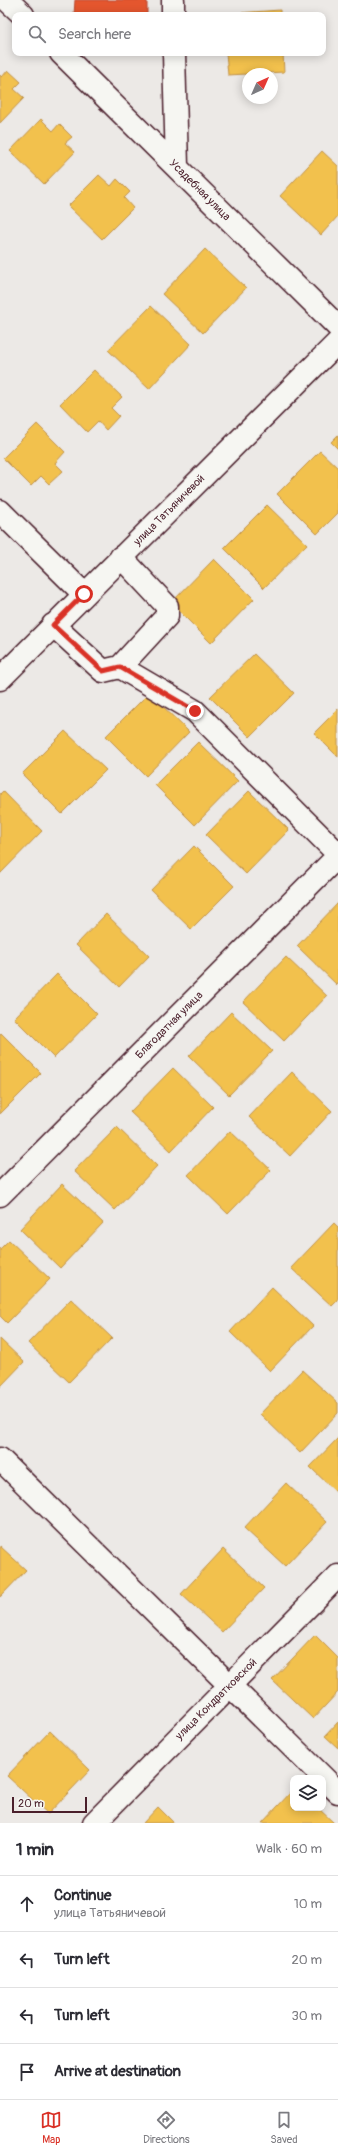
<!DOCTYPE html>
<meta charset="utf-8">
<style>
body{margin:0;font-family:Pangolin,sans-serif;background:#f2f2f3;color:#2b2b33}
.controls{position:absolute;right:12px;bottom:12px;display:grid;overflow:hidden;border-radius:8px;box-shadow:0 2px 10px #0003}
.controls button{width:36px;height:36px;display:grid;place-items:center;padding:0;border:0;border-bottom:1px solid #e1e1e2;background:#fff;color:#2b2b33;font:20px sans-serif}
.compass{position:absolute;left:242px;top:68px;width:36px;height:36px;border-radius:50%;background:#fff;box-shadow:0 2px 10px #0003;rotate:45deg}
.scale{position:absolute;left:12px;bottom:10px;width:75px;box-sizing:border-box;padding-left:4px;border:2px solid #4a1f2b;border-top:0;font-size:11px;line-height:14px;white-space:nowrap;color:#4a1f2b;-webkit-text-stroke:3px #f6f6f2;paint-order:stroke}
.stop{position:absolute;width:12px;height:12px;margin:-9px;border:3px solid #d93025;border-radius:50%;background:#fff}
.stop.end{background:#d93025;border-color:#fff;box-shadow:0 1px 4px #0008}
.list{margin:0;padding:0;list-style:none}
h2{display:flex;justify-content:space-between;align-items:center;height:52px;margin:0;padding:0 16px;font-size:17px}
h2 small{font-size:13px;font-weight:400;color:#7c7c81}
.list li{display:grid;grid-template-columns:26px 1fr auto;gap:12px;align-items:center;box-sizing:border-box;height:56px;padding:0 16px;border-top:1px solid #e1e1e2}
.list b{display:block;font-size:15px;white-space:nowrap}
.list p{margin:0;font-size:13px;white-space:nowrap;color:#7c7c81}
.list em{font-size:13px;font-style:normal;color:#7c7c81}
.icon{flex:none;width:22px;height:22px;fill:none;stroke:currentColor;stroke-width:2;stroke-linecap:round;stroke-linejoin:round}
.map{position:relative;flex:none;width:338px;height:1823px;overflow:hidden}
.search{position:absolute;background:#fff;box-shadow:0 2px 10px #0003;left:12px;right:12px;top:12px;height:44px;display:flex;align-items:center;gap:10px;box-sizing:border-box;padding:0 14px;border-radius:8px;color:#7c7c81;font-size:15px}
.sheet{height:276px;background:#fff}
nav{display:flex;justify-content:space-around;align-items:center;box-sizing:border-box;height:56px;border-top:1px solid #e1e1e2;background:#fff;font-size:11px;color:#7c7c81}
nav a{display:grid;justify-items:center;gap:2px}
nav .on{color:#d93025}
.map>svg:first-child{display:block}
.homes{fill:#f2c14e;stroke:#c09044}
.shops{fill:#e4572e;stroke:#b6462d}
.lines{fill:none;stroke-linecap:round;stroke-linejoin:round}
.minor-casing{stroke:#4a1f2b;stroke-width:25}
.minor{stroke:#f6f6f2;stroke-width:22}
.route{stroke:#d93025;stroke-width:5}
.labels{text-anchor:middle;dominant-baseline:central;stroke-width:4;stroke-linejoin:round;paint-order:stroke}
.street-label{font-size:11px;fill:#4a1f2b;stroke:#f6f6f2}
</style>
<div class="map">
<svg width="338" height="1823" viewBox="0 0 338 1823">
<rect width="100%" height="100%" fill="#ece9e6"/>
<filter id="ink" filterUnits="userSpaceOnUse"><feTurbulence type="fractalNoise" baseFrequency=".025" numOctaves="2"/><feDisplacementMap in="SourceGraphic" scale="8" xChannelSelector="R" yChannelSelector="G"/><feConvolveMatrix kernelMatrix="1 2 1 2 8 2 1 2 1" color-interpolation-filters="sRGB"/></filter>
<g filter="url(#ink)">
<path class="homes" d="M280 10V15H224V14Z
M226 53H283L284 72 228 75Z
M8 70 21 82 14 89 24 98 0 123V75L2 77Z
M41 119 53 131 59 124 72 137 65 143 75 152 44 184 10 151Z
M322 151 338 166V216L321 235 280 196Z
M99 175 111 186 117 179 130 192 124 198 133 208 102 239 68 206Z
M205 249 246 288 203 333 162 294Z
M151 306 191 344 149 389 108 350Z
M94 370 122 397 111 408 119 416 106 430 98 421 87 432 60 404Z
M37 424 65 452 55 463 63 471 49 484 41 476 31 486 3 458Z
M338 435V449L331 442Z
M320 451 338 468V513L317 534 277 494Z
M267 505 307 544 264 588 224 548Z
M214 559 254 599 211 643 171 603Z
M254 654 294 693 250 737 210 697Z
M149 693 189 732 146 776 106 736Z
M338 709V757L314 733Z
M65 731 106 770 62 814 22 774Z
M198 742 238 781 195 825 155 785Z
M3 791 42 831 0 874V794Z
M249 791 289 830 246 874 206 835Z
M194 846 234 886 191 929 151 890Z
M338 903V984L337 985 297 946Z
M106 914 149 956 119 987 76 945Z
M286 957 327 996 284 1041 243 1002Z
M57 974 97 1014 54 1058 14 1018Z
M231 1012 272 1051 229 1095 189 1056Z
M1 1033 41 1073 0 1114V1034Z
M173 1068 213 1107 171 1151 130 1112Z
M292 1072 332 1111 290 1156 249 1117Z
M117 1127 157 1166 115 1210 74 1171Z
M230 1131 271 1170 228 1214 188 1175Z
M62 1184 103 1223 60 1268 20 1229Z
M334 1223 338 1227V1300L332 1306 291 1268Z
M9 1240 50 1279 7 1323 0 1316V1249Z
M272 1287 313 1326 270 1371 230 1332Z
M71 1299 112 1338 69 1382 28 1343Z
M0 1339 24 1362 0 1387Z
M302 1370 338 1403V1413L300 1453 260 1414Z
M338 1438V1494L310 1467Z
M286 1483 327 1522 285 1566 244 1528Z
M0 1546 26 1570 0 1597Z
M223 1549 264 1588 222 1632 181 1594Z
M315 1635 338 1658V1692L313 1719 272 1680Z
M338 1722V1748L325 1736Z
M50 1731 90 1770 48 1814 7 1776Z
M293 1790V1808H318L334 1823H262Z
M158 1807 174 1823H143Z"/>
<path class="shops" d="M75 0H147V15H74Z"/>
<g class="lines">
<g class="minor-casing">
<path id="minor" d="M7 0 23 15
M173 0V15
M61 53 338 327
M174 53 177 167
M0 511 84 594
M53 625 103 671 120 667 195 711 338 854
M120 667 167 616V606L121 557
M0 679 338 342
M0 1195 338 856
M0 1459 338 1792
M94 1823 338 1576"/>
</g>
<use href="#minor" class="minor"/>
</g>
</g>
<g class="lines" filter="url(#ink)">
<path class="route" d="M84 594 53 625 103 671 120 667 195 711"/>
</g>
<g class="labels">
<g class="street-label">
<text transform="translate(200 190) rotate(45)">Усадебная улица</text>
<text transform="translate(169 510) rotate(-45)">улица Татьяничевой</text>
<text transform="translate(169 1025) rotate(-45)">Благодатная улица</text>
<text transform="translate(216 1699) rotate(-45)">улица Кондратковской</text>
</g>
</g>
</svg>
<div class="controls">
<button><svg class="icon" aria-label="layers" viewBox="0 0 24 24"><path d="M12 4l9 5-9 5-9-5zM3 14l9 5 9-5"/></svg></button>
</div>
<svg class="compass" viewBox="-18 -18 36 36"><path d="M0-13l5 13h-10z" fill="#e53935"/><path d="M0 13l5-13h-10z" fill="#7c7c81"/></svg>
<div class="scale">20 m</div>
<div class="stop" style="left:84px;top:594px"></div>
<div class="stop end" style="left:195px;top:711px"></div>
<div class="search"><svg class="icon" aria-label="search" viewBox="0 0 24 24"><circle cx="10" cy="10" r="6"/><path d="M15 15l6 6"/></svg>Search here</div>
</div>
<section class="sheet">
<h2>1 min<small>Walk · 60 m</small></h2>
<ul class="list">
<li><svg class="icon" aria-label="ahead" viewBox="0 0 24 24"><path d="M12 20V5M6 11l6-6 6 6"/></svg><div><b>Continue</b><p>улица Татьяничевой</p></div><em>10 m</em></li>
<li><svg class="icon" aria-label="left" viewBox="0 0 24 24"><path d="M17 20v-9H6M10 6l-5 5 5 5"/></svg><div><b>Turn left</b></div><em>20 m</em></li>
<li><svg class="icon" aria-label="left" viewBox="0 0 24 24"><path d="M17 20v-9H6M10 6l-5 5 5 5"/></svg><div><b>Turn left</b></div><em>30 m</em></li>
<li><svg class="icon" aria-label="arrive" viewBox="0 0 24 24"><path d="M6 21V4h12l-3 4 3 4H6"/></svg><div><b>Arrive at destination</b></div></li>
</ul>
</section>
<nav>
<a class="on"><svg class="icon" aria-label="map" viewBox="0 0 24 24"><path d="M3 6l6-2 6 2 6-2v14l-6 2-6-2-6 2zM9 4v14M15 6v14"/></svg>Map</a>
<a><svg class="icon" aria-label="directions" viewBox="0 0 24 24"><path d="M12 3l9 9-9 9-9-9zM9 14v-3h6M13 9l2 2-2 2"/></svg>Directions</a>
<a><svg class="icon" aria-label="saved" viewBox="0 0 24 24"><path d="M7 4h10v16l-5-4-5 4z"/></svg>Saved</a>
</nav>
